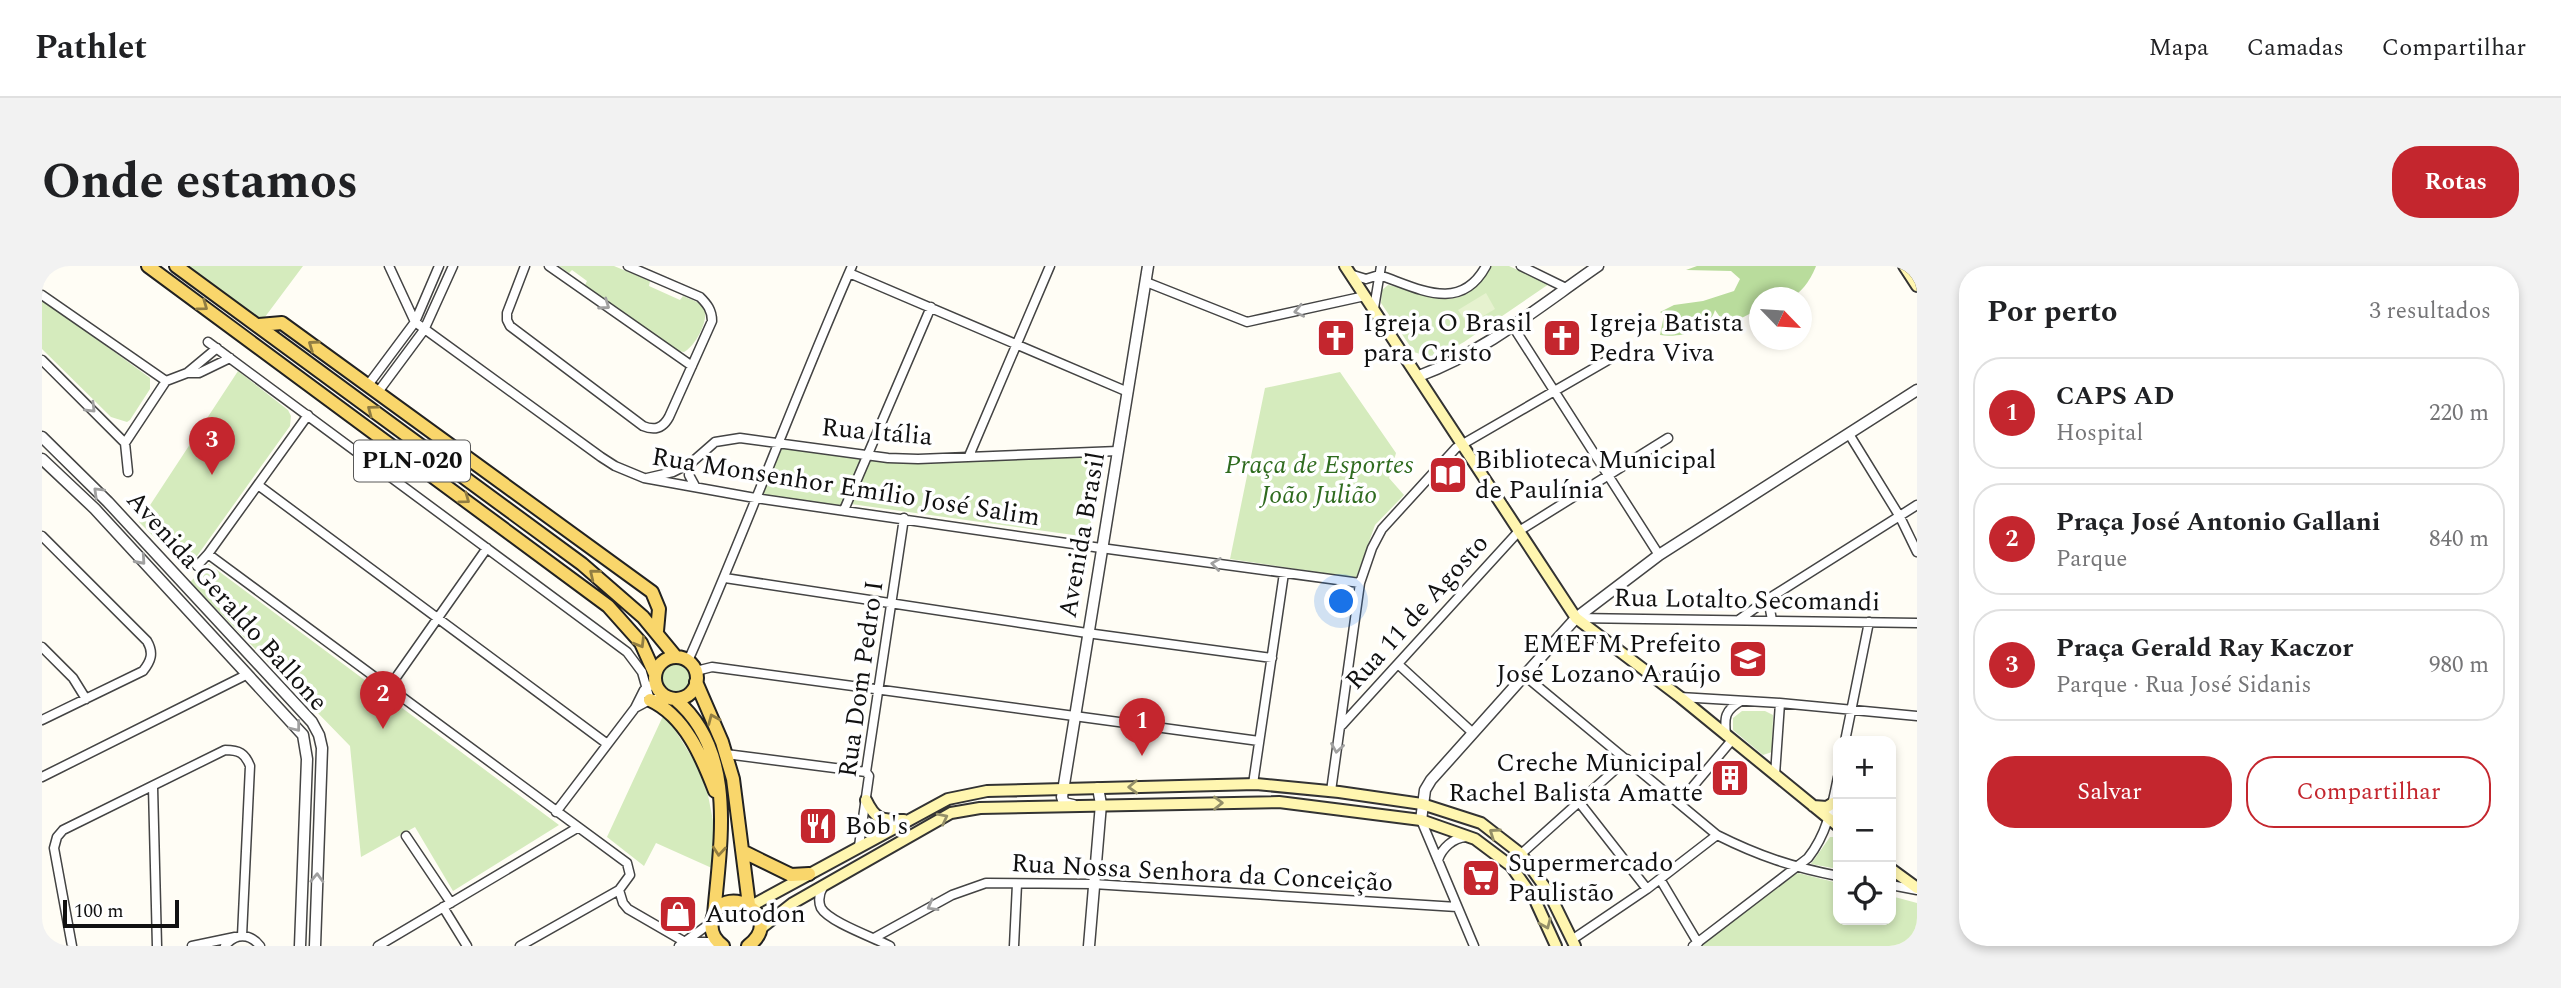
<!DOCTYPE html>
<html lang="pt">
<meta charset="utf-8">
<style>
body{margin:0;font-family:Spectral,serif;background:#f2f2f2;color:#202124}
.controls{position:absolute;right:21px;bottom:21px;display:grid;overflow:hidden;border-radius:14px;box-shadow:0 4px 10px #0003}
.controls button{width:63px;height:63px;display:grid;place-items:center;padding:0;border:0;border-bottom:2px solid #e0e0e0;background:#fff;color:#202124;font:35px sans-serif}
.compass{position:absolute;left:1707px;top:21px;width:63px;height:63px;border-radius:50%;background:#fff;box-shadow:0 4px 10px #0003;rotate:115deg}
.scale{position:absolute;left:21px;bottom:18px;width:116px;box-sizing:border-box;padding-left:7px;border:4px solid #111;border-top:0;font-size:19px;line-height:24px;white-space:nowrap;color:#111;-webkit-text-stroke:5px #fff;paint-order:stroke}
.you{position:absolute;left:1300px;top:336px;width:24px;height:24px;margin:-18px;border:5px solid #fff;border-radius:50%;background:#1a73e8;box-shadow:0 0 0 10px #1a73e833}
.badge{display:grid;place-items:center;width:46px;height:46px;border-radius:50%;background:#c4262e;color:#fff;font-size:23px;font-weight:700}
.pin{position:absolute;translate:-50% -58px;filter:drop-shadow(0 2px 4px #0008)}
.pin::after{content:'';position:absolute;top:37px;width:24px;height:21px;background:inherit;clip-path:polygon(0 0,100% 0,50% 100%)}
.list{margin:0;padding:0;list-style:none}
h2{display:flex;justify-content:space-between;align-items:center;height:91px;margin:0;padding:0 28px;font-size:30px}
h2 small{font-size:23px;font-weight:400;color:#757577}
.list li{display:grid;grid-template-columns:46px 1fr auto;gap:21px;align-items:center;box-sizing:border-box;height:112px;margin:0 14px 14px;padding:0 14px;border:2px solid #e0e0e0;border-radius:28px}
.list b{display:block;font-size:26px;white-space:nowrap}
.list p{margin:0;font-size:23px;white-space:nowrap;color:#757577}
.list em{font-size:23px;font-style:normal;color:#757577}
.actions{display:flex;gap:14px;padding:21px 28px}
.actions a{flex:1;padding:16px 0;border:2px solid #c4262e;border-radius:28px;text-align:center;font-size:24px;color:#c4262e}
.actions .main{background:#c4262e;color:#fff}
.icon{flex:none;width:38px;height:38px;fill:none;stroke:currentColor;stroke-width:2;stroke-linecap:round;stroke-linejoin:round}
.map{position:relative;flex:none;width:1875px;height:680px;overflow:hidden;border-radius:28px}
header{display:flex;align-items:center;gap:42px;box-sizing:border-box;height:98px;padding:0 35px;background:#fff;border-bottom:2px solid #e0e0e0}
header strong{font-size:33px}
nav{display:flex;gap:38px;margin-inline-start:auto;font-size:24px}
.intro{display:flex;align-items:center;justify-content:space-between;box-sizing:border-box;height:168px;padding:0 42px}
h1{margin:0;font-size:49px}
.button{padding:18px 32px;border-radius:28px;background:#c4262e;color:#fff;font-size:24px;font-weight:700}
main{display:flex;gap:42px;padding:0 42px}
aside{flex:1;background:#fff;border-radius:28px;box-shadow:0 4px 10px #0003}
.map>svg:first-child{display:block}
.green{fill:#d5ebbd}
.forest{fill:#b9dc9c}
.pitch{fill:#e6f2cf}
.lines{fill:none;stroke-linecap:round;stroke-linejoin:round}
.minor-casing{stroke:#444;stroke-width:11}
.tertiary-casing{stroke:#444;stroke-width:13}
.secondary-casing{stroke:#333;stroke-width:14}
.primary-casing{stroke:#222;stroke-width:16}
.minor{stroke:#fff;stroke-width:8}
.tertiary{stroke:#fff;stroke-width:10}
.secondary{stroke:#fff6b0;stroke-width:10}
.primary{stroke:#f9d66b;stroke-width:12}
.oneway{stroke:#a0a0a0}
.oneway2{stroke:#917d42}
.oneway3{stroke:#948f68}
.labels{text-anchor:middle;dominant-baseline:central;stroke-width:7;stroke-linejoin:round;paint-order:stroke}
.shield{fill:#fff;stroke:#585858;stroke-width:2}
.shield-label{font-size:24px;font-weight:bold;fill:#111}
.poi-label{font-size:26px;fill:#111;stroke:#fff;text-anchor:start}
.street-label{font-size:26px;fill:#111;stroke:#fff}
.park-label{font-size:26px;font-style:italic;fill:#2f6b1f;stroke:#fff}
</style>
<header>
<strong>Pathlet</strong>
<nav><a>Mapa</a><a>Camadas</a><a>Compartilhar</a></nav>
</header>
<div class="intro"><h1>Onde estamos</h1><a class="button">Rotas</a></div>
<main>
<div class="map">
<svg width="1875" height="680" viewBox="0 0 1875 680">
<rect width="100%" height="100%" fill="#fffdf5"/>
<path class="green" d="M133 0H261L217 59Z
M517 0H572L608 15 607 20 638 34 641 30C647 33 657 35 661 41 669 52 653 81 642 86L632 84 543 19 545 15 530 4 527 7Z
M1448 0H1467L1507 18 1422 76 1399 89 1384 90 1372 86 1339 37 1340 24 1346 19C1368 23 1401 40 1422 29 1433 24 1441 10 1448 0Z
M0 33 108 112V123L88 154 85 156 69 151 0 83Z
M196 105 246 144 249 150 248 160 145 304 97 256Z
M1298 106 1354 187 1347 212 1362 229 1333 259 1314 312 1188 293 1223 122Z
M737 181 822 192 800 241 717 230Z
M1062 189 1046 271 809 238 828 195H900Z
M167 298 517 559 411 625 373 561 319 591 308 480 148 316Z
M618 412a16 16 0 1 1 32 0a16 16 0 1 1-32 0Z
M1700 445H1723L1731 449 1730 486 1721 489 1691 464V452Z
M621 450 625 451 656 501 666 529 672 560V603L614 577 602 600 565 571Z
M1788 571H1793L1796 573V603L1769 598Z
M1756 607 1796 617V654H1849V630L1875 637V680H1658L1748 611Z"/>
<path class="forest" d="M1655 0H1774C1770 11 1760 28 1748 31 1739 34 1726 32 1717 32V43L1688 58 1682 57 1673 44C1667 66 1637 72 1618 69L1622 49 1618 46 1632 39 1661 35 1692 25 1698 13 1689 5 1644 4Z"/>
<path class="pitch" d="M1444 27 1453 43 1426 59 1416 44Z"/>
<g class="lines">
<g class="minor-casing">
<path id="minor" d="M347 0 373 56 559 191 573 200 602 212 713 232 1059 282 1318 317
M483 0 465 47V54L468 60 601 160C613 165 621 162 627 151L670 55C670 44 665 38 658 31L586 0
M507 0 650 100
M1479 0 1524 22
M807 7 1086 126
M1311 9 1324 13 1337 9
M1337 9C1376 22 1418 48 1444 0
M1104 16 1205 56 1323 30
M0 29 124 115
M1332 42 1339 0
M1472 62 1617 289
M166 76 585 386 600 406 608 434
M0 94 83 177 124 115 145 107 175 82
M148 107H157L188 92
M326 119 373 56 397 0
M336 126 382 64 411 0
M1807 168 1858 251 1875 286
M83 177 86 206
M927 190 1008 0
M649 197 647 209 653 220
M605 212 631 206 649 197 673 176 698 172 846 192 876 193 1076 185
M216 219 564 477
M802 244 889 41
M0 270 105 375C112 387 109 395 101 405L0 454
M166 288 585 597 588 609 577 624 478 680
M155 300 166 288 266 149
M683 312 1045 367 1230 392
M1726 333 1730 354
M1534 352 1875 357
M1698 353 1726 333 1875 239
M0 381 31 412 44 433
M646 395C704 264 753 130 810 0
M1357 399 1431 467
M654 405 670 401 1217 475
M1482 409 1675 569C1717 590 1750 601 1796 610
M348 420 445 282
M1638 431 1738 437 1875 450
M593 442 602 424 614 416
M1300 459 1477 265 1626 172
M1684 469C1682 451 1683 444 1699 435
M1803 475 1827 356
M684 488 824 506
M1733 509 1738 437
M0 511 204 409
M1211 518 1242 307
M111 521 115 680
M1289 525 1318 317 1330 282 1340 263 1414 182 1573 90
M1537 536 1605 623
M1637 537 1690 474
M514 546 593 442 608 434 626 431
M1379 554 1432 680
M364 570 409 637
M817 580 827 510 824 506 862 252
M1479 588 1585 493
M1396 594C1400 582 1411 572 1424 571
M1618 613 1656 677
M1849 619 1875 624
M781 621C777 628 776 635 779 642 787 656 833 672 848 680
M577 624 581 637 586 643 643 676
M401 641 425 680
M832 672 910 629 944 617 1051 618 1415 641
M1531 673 1605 623 1675 569
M643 676H675
M30 680 12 582 15 571 21 564 183 484C197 484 203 487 208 500L200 670
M150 680 193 671
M183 680C193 667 208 667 218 680
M336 680 535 562
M637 680 670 656
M972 680 975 618
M1651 680 1766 592C1785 568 1790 541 1796 511"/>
</g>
<g class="tertiary-casing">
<path id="tertiary" d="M1377 110C1444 85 1498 40 1556 0
M0 171 66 236 270 456 277 469 280 482 273 680
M0 193 53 243 261 469 265 493 258 680
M1031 539 1022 537 1020 531 1106 0
M1379 554 1383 524 1389 514 1534 352 1617 289 1875 124
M1047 680 1059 538 1056 522"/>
</g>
<g class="secondary-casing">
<path id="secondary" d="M1303 0 1534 352 1638 431 1796 560
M1862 0 1875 20
M824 534C834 555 840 554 862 554
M1771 540 1785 541 1791 537
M1849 603 1875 622
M709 640 906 533 945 525 1214 518 1297 526 1380 538 1439 557 1479 588 1507 627 1533 680
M718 663 751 637 909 547 938 542 1237 536 1379 554 1433 573 1469 600 1493 634 1514 680"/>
</g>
<g class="primary-casing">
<path id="primary" d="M106 0 566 340 599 377 613 408
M134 0 540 298 601 351 634 391
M217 59 240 57 610 326 617 343 615 365
M613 412a21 21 0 1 1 42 0a21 21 0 1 1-42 0Z
M654 416 680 476 691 513 707 639
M633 433C696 486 678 577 672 649
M608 434C643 450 660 491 673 525
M702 586 749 609 767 608
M681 680C673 674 668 666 670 656 677 611 747 650 706 680"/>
</g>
<use href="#minor" class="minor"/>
<use href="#tertiary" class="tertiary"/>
<use href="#secondary" class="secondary"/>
<use href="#primary" class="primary"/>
</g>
<defs><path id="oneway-chevron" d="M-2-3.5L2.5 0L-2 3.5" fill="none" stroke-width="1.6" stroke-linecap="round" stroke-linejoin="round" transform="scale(1.75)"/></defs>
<g class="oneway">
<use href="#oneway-chevron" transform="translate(563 39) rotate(35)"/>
<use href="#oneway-chevron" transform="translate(1257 45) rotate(168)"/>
<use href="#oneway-chevron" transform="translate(49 142) rotate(45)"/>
<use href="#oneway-chevron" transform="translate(56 226) rotate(-136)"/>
<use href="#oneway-chevron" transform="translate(99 294) rotate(48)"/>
<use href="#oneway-chevron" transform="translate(1174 298) rotate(-172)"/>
<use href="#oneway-chevron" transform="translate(254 461) rotate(52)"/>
<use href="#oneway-chevron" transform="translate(1295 482) rotate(99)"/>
<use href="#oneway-chevron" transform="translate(275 612) rotate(-88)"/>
<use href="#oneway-chevron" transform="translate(890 640) rotate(151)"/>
</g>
<g class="oneway2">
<use href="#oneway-chevron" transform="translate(161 40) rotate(36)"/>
<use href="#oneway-chevron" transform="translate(271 79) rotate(-145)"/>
<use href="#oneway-chevron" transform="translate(330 144) rotate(-143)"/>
<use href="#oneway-chevron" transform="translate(423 233) rotate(36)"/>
<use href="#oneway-chevron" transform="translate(552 308) rotate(-141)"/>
<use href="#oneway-chevron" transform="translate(598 377) rotate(59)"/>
<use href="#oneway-chevron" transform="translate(671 453) rotate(-113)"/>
<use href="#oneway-chevron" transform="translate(677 585) rotate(95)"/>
</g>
<g class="oneway3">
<use href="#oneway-chevron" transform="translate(1091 521) rotate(178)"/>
<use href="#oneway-chevron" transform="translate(1176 537) rotate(-1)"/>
<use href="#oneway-chevron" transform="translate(901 552) rotate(-27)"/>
<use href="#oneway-chevron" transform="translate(1452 567) rotate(-145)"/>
<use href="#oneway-chevron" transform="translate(1504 658) rotate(67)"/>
</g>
<defs>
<g id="church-square" transform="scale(2.0125)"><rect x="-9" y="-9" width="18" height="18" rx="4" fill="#c4262e" stroke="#fff"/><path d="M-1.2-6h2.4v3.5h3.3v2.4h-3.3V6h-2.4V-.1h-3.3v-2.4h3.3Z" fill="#fff"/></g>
<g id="library-square" transform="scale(2.0125)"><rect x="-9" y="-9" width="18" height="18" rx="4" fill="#c4262e" stroke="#fff"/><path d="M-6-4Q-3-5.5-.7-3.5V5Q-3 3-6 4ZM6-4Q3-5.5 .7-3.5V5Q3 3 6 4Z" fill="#fff"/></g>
<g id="school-square" transform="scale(2.0125)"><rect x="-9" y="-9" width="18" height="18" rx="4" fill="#c4262e" stroke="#fff"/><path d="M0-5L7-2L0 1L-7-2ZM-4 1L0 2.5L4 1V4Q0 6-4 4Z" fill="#fff"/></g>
<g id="building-square" transform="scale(2.0125)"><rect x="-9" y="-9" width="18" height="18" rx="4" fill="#c4262e" stroke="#fff"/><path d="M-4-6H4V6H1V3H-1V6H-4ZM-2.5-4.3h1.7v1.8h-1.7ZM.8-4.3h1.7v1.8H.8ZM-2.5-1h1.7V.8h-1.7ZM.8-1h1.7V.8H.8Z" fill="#fff"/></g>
<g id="restaurant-square" transform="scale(2.0125)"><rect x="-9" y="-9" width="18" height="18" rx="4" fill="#c4262e" stroke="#fff"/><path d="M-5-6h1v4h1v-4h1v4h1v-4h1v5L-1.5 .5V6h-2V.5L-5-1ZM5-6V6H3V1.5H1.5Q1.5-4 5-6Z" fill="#fff"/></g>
<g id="supermarket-square" transform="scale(2.0125)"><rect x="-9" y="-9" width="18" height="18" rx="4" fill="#c4262e" stroke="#fff"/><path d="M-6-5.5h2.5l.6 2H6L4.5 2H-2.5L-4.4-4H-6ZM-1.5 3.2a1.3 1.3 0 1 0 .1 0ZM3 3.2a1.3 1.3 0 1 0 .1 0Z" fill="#fff"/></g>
<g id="shop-square" transform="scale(2.0125)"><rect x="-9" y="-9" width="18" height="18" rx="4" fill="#c4262e" stroke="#fff"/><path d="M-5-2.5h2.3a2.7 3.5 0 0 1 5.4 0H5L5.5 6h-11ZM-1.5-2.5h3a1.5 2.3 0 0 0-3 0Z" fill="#fff"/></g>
</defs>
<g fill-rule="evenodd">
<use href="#church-square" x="1294" y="72"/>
<use href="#church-square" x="1520" y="72"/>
<use href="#library-square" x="1406" y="209"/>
<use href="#school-square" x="1706" y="393"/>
<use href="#building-square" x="1688" y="512"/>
<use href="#restaurant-square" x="776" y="560"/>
<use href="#supermarket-square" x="1439" y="612"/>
<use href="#shop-square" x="636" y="648"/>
</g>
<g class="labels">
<rect class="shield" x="312" y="174.5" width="116" height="41" rx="5"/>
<g class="shield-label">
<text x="370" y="195">PLN-020</text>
</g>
<g class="poi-label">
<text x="1321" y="57">Igreja O Brasil<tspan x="1321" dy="30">para Cristo</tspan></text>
<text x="1547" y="57">Igreja Batista<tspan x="1547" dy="30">Pedra Viva</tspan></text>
<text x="1433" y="194">Biblioteca Municipal<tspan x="1433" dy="30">de Paulínia</tspan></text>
<text x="1679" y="378" text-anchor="end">EMEFM Prefeito<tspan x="1679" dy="30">José Lozano Araújo</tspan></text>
<text x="1661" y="497" text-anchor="end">Creche Municipal<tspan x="1661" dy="30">Rachel Balista Amatte</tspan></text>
<text x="803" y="560">Bob's</text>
<text x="1466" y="597">Supermercado<tspan x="1466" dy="30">Paulistão</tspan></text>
<text x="663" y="648">Autodon</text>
</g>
<g class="street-label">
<text transform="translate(835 166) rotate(5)">Rua Itália</text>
<text transform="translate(804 221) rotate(9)">Rua Monsenhor Emílio José Salim</text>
<text transform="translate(1040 269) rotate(-80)">Avenida Brasil</text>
<text transform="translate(1705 334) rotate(1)">Rua Lotalto Secomandi</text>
<text transform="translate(185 335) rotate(48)">Avenida Geraldo Ballone</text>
<text transform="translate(1375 346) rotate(-48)">Rua 11 de Agosto</text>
<text transform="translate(819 413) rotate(-82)">Rua Dom Pedro I</text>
<text transform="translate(1160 607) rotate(3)">Rua Nossa Senhora da Conceição</text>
</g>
<g class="park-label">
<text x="1277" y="199">Praça de Esportes<tspan x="1277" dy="30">João Julião</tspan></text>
</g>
</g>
</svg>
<div class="controls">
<button>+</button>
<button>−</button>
<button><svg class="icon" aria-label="locate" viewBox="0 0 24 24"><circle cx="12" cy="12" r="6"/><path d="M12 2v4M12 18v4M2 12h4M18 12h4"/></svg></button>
</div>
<svg class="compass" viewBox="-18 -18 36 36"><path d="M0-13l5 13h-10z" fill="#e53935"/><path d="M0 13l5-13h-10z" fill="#757577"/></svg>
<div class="scale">100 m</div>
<div class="you"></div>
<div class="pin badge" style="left:1100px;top:490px">1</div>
<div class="pin badge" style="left:341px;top:463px">2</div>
<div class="pin badge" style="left:170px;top:209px">3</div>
</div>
<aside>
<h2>Por perto<small>3 resultados</small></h2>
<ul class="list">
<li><span class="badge">1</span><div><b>CAPS AD</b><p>Hospital</p></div><em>220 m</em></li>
<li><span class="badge">2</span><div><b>Praça José Antonio Gallani</b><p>Parque</p></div><em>840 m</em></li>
<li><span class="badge">3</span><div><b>Praça Gerald Ray Kaczor</b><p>Parque · Rua José Sidanis</p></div><em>980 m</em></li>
</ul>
<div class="actions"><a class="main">Salvar</a><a>Compartilhar</a></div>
</aside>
</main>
